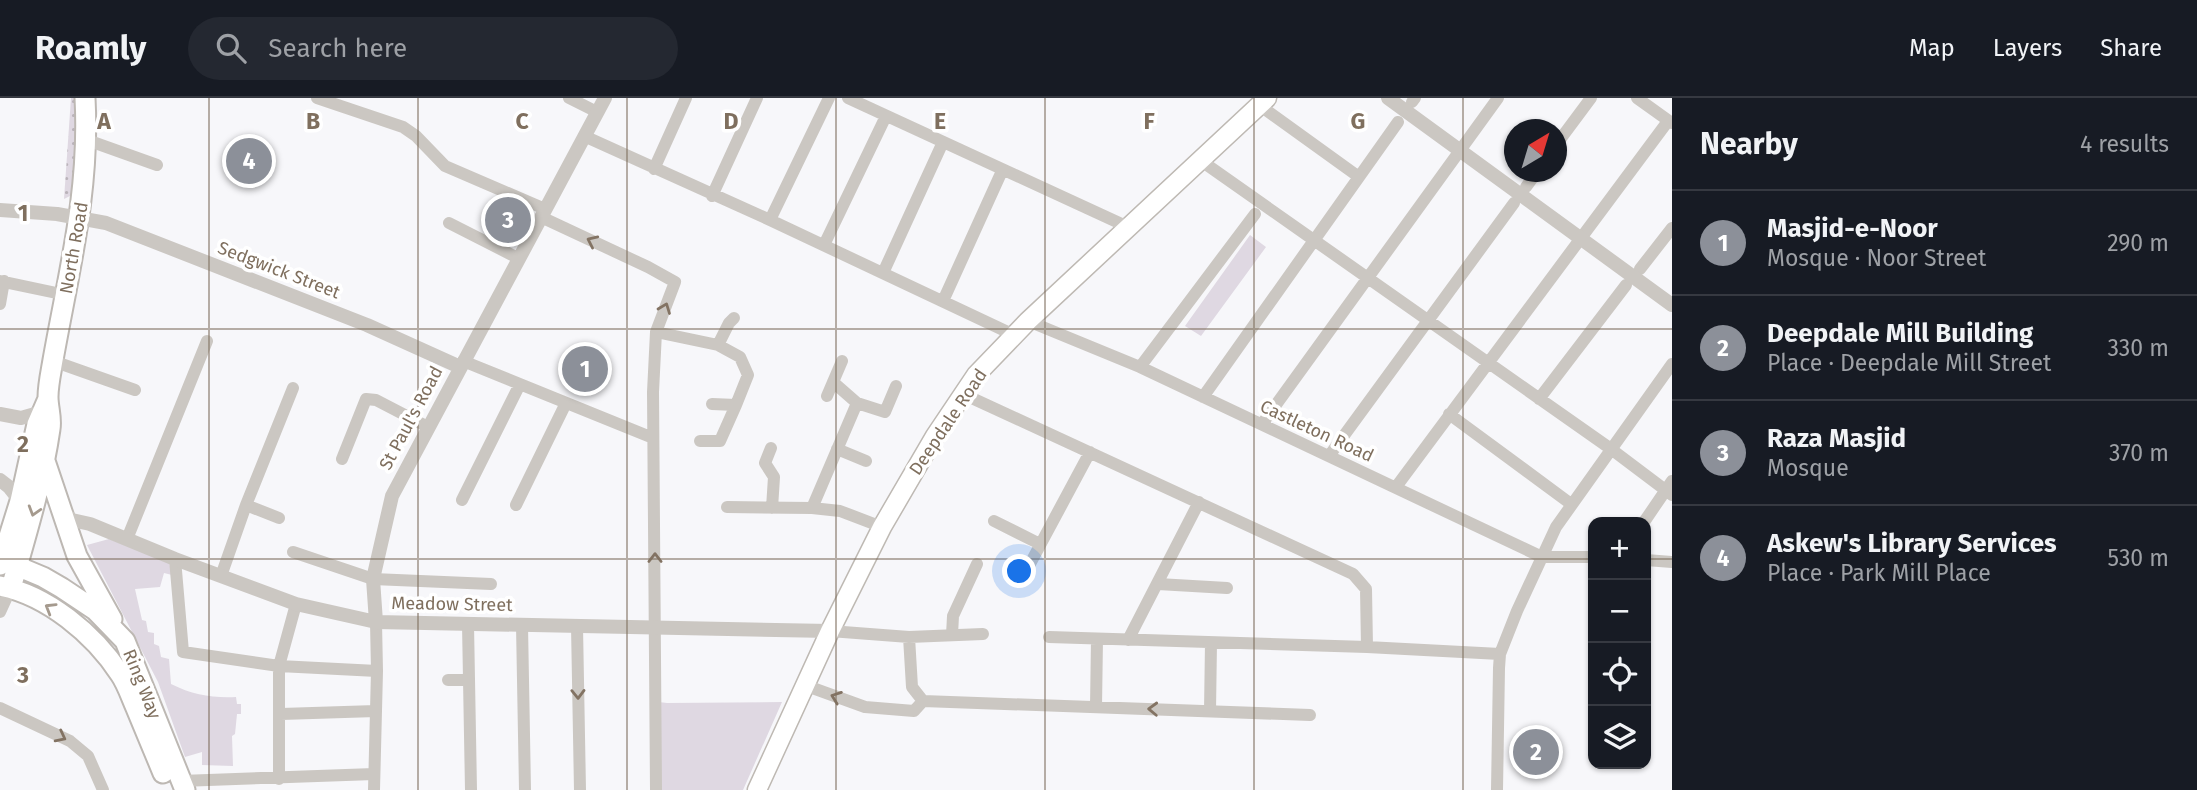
<!DOCTYPE html>
<meta charset="utf-8">
<style>
body{margin:0;font-family:"Fira Sans",sans-serif;background:#242831;color:#f1f3f6}
.controls{position:absolute;right:21px;bottom:21px;display:grid;overflow:hidden;border-radius:14px;box-shadow:0 2px 5px #0004}
.controls button{width:63px;height:63px;display:grid;place-items:center;padding:0;border:0;border-bottom:2px solid #363941;background:#171b24;color:#f1f3f6;font:35px sans-serif}
.compass{position:absolute;left:1504px;top:21px;width:63px;height:63px;border-radius:50%;background:#171b24;box-shadow:0 2px 5px #0004;rotate:38deg}
.you{position:absolute;left:1020px;top:474px;width:24px;height:24px;margin:-18px;border:5px solid #fff;border-radius:50%;background:#1a73e8;box-shadow:0 0 0 10px #1a73e833}
.badge{display:grid;place-items:center;width:46px;height:46px;border-radius:50%;background:#8c9099;color:#fff;font-size:23px;font-weight:700}
.pin{position:absolute;translate:-50% -50%;border:4px solid #fff;box-shadow:0 2px 7px #0006}
.list{margin:0;padding:0;list-style:none}
h2{display:flex;justify-content:space-between;align-items:center;height:91px;margin:0;padding:0 28px;font-size:30px}
h2 small{font-size:23px;font-weight:400;color:#9ea1a6}
.list li{display:grid;grid-template-columns:46px 1fr auto;gap:21px;align-items:center;box-sizing:border-box;height:105px;padding:0 28px;border-top:2px solid #363941}
.list b{display:block;font-size:26px;white-space:nowrap}
.list p{margin:0;font-size:23px;white-space:nowrap;color:#9ea1a6}
.list em{font-size:23px;font-style:normal;color:#9ea1a6}
.icon{flex:none;width:38px;height:38px;fill:none;stroke:currentColor;stroke-width:2;stroke-linecap:round;stroke-linejoin:round}
.map{position:relative;flex:none;width:1672px;height:692px;overflow:hidden}
header{display:flex;align-items:center;gap:42px;box-sizing:border-box;height:98px;padding:0 35px;background:#171b24;border-bottom:2px solid #363941}
header strong{font-size:33px}
nav{display:flex;gap:38px;margin-inline-start:auto;font-size:24px}
.search{width:490px;height:63px;background:#242831;display:flex;align-items:center;gap:18px;box-sizing:border-box;padding:0 24px;border-radius:38px;color:#9ea1a6;font-size:26px}
main{display:flex}
aside{flex:1;background:#171b24}
.map>svg:first-child{display:block}
.grass{fill:url(#grass-dots)}
.park{fill:#dfd8e2}
.lines{fill:none;stroke-linecap:round;stroke-linejoin:round}
.primary-casing{stroke:#beb9b3;stroke-width:21}
.trunk-casing{stroke:#bdb8b3;stroke-width:23}
.minor{stroke:#cbc7c2;stroke-width:12}
.tertiary{stroke:#cbc7c2;stroke-width:14}
.primary{stroke:#fff;stroke-width:18}
.trunk{stroke:#fff;stroke-width:19}
.oneway{stroke:#837363}
.oneway2{stroke:#a59a8e}
.grid{fill:none;stroke:#7f6f5e;stroke-width:2;stroke-opacity:0.55}
.labels{text-anchor:middle;dominant-baseline:central;stroke-width:7;stroke-linejoin:round;paint-order:stroke}
.street-label{font-size:18px;fill:#7f6f5e;stroke:#fff}
.grid-label{font-size:23px;text-anchor:middle;font-weight:bold;fill:#7f6f5e;stroke:#fff;stroke-width:7;stroke-linejoin:round;paint-order:stroke}
</style>
<header>
<strong>Roamly</strong>
<div class="search"><svg class="icon" aria-label="search" viewBox="0 0 24 24"><circle cx="10" cy="10" r="6"/><path d="M15 15l6 6"/></svg>Search here</div>
<nav><a>Map</a><a>Layers</a><a>Share</a></nav>
</header>
<main>
<div class="map">
<svg width="1672" height="692" viewBox="0 0 1672 692">
<defs>
<pattern id="grass-dots" width="8" height="8" patternUnits="userSpaceOnUse" patternTransform="scale(1.75)"><rect width="8" height="8" fill="#dfd8e2"/><path d="M2 2h.1M6 6h.1" fill="none" stroke="#bab3ba" stroke-width="1.8" stroke-linecap="round"/></pattern>
</defs>
<rect width="100%" height="100%" fill="#f7f7fa"/>
<path class="grass" d="M71 0H77L78 21 72 97 64 101Z"/>
<path class="park" d="M1250 137 1266 149 1201 238 1185 228Z
M109 441 169 464 172 477 164 475 160 489 135 491 142 522 146 523 148 534 154 535V546L159 548 161 559 169 561 171 586C193 597 212 600 236 599L237 606H241V616H237L235 636 232 638 233 668 202 667V654L185 659 158 584 87 447Z
M659 604 667 605 782 604 743 692H660Z"/>
<g class="lines">
<g class="primary-casing">
<path id="primary" d="M757 692 830 533 882 429 935 338 976 277 1028 223 1267 0"/>
</g>
<g class="trunk-casing">
<path id="trunk" d="M45 363 77 458 112 521
M0 461 43 479 62 490 95 512 125 543 185 692
M0 467 20 403 37 326 47 303
M0 488C47 497 94 536 120 576 127 586 131 599 136 610 145 632 154 653 163 675
M11 490C26 437 42 386 50 331 52 320 48 310 48 299 48 287 51 274 53 262 69 172 90 93 85 0"/>
</g>
<path class="minor" d="M317 0 403 29 416 38 445 68 545 111
M569 0 597 14
M848 0 1128 129
M1637 0 1672 25
M1412 4 1415 0
M1259 7 1359 79
M584 38 770 122 1014 237
M87 42 157 67
M1556 47 1591 0
M1200 62 1611 351 1672 397
M654 71 686 0
M1526 89 1537 74
M712 98 757 0
M541 119 648 169 675 184 656 234 653 294 656 692
M770 122 829 0
M449 125 518 160
M824 147 886 18
M1640 171 1672 130
M883 175 943 44
M0 183 66 197
M943 203 1002 73
M0 206 4 183
M1028 223 1140 269 1542 459H1593
M656 234 718 247 740 259 748 277 736 307
M718 247 729 225 734 220
M53 263 135 292
M463 263 653 340
M1140 269 1255 116
M833 284 857 305 885 314 896 288
M963 296 1353 476 1366 491 1367 549
M827 298 842 263
M1203 299 1398 24
M1539 301 1626 187
M1449 316 1571 406
M1262 326 1498 0
M700 343H720L736 307 712 306
M771 350 765 365 774 379 772 410
M837 351 866 363
M1329 358 1514 105
M342 361 366 301 376 302 428 329
M1396 389 1668 23
M462 402 520 286
M246 407 279 420
M516 407 566 305
M727 409 812 410 840 413 882 429
M812 410 857 305
M994 423 1040 446
M1644 424 1672 383
M127 441 207 243
M293 454 373 481 491 486
M175 461 183 554 279 568 377 573
M1646 462 1672 464
M221 478 246 407 293 290
M1023 479 1090 354
M1158 486 1227 490
M0 514 11 490
M468 526 471 692
M522 527 525 692
M577 528 580 692
M830 533 909 539 983 536
M952 537 953 518 977 466
M909 539 912 589 923 603 1310 617
M1049 539 1367 549 1500 556
M1128 542 1199 404
M448 582H469
M807 588 865 609 914 613 923 603
M1096 609 1097 541
M0 610 70 643 88 658 103 692
M1210 613 1211 545
M281 616 376 613
M279 681V568L296 506
M181 683 374 676
M374 692 377 573 376 524
M1497 692 1499 570 1500 556 1517 513 1556 429 1672 266"/>
<path class="tertiary" d="M1388 0 1672 207
M0 112 57 116 106 125 367 227 460 269
M0 316 21 320 42 314
M0 382 9 389 20 403
M61 413 72 422 90 426 175 461 296 506 376 524 830 533
M376 524 373 481 392 398 605 0"/>
<use href="#primary" class="primary"/>
<use href="#trunk" class="trunk"/>
</g>
<defs><path id="oneway-chevron" d="M-2-3.5L2.5 0L-2 3.5" fill="none" stroke-width="1.6" stroke-linecap="round" stroke-linejoin="round" transform="scale(1.75)"/></defs>
<g class="oneway">
<use href="#oneway-chevron" transform="translate(592 143) rotate(-155)"/>
<use href="#oneway-chevron" transform="translate(665 210) rotate(-69)"/>
<use href="#oneway-chevron" transform="translate(655 460) rotate(-90)"/>
<use href="#oneway-chevron" transform="translate(578 596) rotate(89)"/>
<use href="#oneway-chevron" transform="translate(836 599) rotate(-160)"/>
<use href="#oneway-chevron" transform="translate(1153 611) rotate(-178)"/>
<use href="#oneway-chevron" transform="translate(61 639) rotate(27)"/>
</g>
<g class="oneway2">
<use href="#oneway-chevron" transform="translate(34 413) rotate(107)"/>
<use href="#oneway-chevron" transform="translate(50 510) rotate(-149)"/>
</g>
<path class="grid" d="M209 0V692M418 0V692M627 0V692M836 0V692M1045 0V692M1254 0V692M1463 0V692M0 231H1672M0 461H1593M1646 461H1672"/>
<g class="labels">
<g class="street-label">
<text transform="translate(74 150) rotate(-80)">North Road</text>
<text transform="translate(279 172) rotate(21)">Sedgwick Street</text>
<text transform="translate(411 320) rotate(-62)">St Paul's Road</text>
<text transform="translate(948 324) rotate(-56)">Deepdale Road</text>
<text transform="translate(1317 333) rotate(25)">Castleton Road</text>
<text transform="translate(452 506) rotate(1)">Meadow Street</text>
<text transform="translate(142 586) rotate(68)">Ring Way</text>
</g>
</g>
<g class="grid-label">
<text x="104" y="31">A</text>
<text x="313" y="31">B</text>
<text x="522" y="31">C</text>
<text x="731" y="31">D</text>
<text x="940" y="31">E</text>
<text x="1149" y="31">F</text>
<text x="1358" y="31">G</text>
<text x="23" y="123">1</text>
<text x="23" y="354">2</text>
<text x="23" y="585">3</text>
</g>
</svg>
<div class="controls">
<button>+</button>
<button>−</button>
<button><svg class="icon" aria-label="locate" viewBox="0 0 24 24"><circle cx="12" cy="12" r="6"/><path d="M12 2v4M12 18v4M2 12h4M18 12h4"/></svg></button>
<button><svg class="icon" aria-label="layers" viewBox="0 0 24 24"><path d="M12 4l9 5-9 5-9-5zM3 14l9 5 9-5"/></svg></button>
</div>
<svg class="compass" viewBox="-18 -18 36 36"><path d="M0-13l5 13h-10z" fill="#e53935"/><path d="M0 13l5-13h-10z" fill="#9ea1a6"/></svg>
<div class="you"></div>
<div class="pin badge" style="left:585px;top:271px">1</div>
<div class="pin badge" style="left:1536px;top:654px">2</div>
<div class="pin badge" style="left:508px;top:122px">3</div>
<div class="pin badge" style="left:249px;top:63px">4</div>
</div>
<aside>
<h2>Nearby<small>4 results</small></h2>
<ul class="list">
<li><span class="badge">1</span><div><b>Masjid-e-Noor</b><p>Mosque · Noor Street</p></div><em>290 m</em></li>
<li><span class="badge">2</span><div><b>Deepdale Mill Building</b><p>Place · Deepdale Mill Street</p></div><em>330 m</em></li>
<li><span class="badge">3</span><div><b>Raza Masjid</b><p>Mosque</p></div><em>370 m</em></li>
<li><span class="badge">4</span><div><b>Askew's Library Services</b><p>Place · Park Mill Place</p></div><em>530 m</em></li>
</ul>
</aside>
</main>
